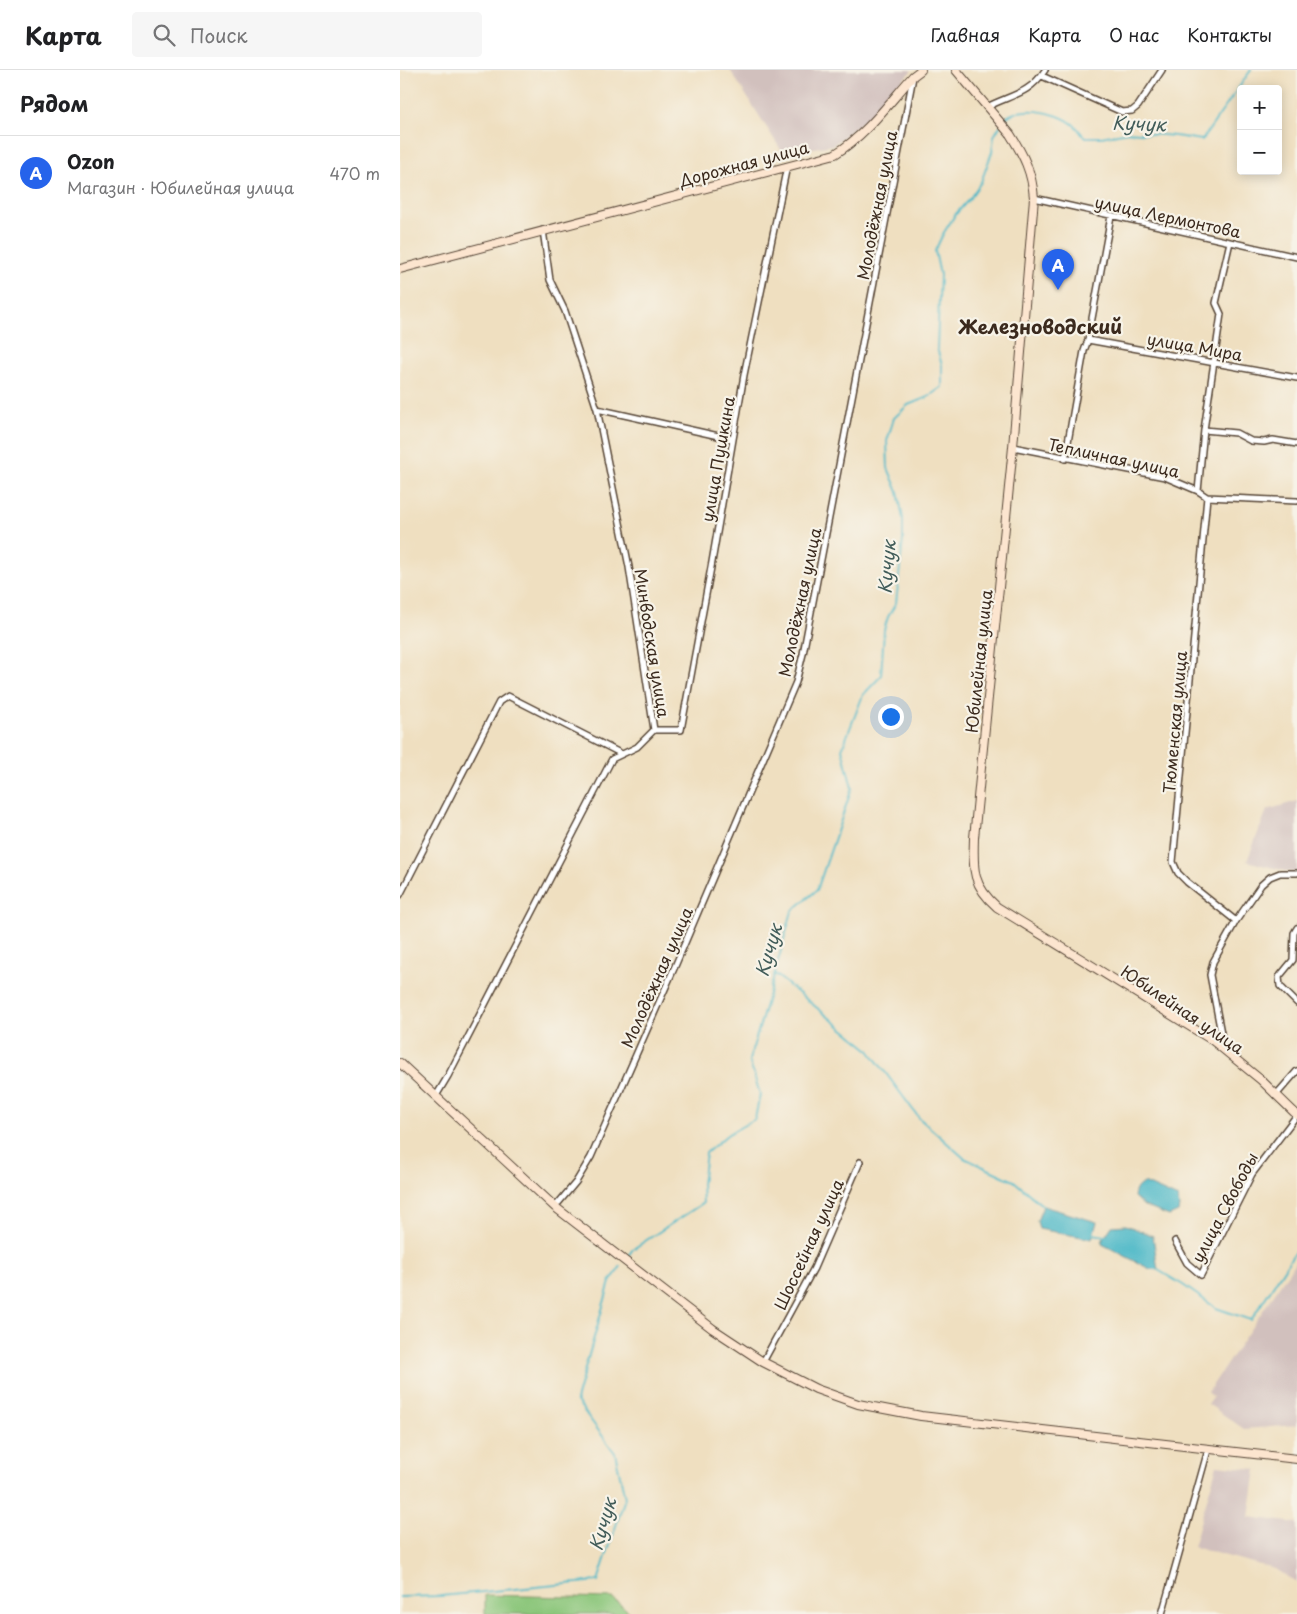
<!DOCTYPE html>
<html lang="ru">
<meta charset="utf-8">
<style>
body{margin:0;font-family:"Playpen Sans",sans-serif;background:#f6f6f6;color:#202124}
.controls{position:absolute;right:15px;top:15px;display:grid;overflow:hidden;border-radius:5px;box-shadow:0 2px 12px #0003}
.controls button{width:45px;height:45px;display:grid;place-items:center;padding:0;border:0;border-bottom:1px solid #e0e0e0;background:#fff;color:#202124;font:25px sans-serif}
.you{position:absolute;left:490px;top:646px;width:18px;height:18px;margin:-12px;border:4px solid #fff;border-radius:50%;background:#1a73e8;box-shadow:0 0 0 8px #1a73e833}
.badge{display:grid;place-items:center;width:32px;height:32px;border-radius:50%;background:#2563eb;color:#fff;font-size:16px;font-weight:700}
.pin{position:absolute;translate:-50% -41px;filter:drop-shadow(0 1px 2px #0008)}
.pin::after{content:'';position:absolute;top:26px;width:18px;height:15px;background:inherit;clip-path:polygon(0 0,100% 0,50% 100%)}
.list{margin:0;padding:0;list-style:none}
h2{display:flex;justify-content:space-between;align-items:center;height:65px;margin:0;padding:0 20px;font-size:21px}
h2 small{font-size:16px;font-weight:400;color:#757577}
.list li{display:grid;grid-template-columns:32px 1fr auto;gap:15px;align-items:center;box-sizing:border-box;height:75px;padding:0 20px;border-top:1px solid #e0e0e0}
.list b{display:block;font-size:19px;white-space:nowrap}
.list p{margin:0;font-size:16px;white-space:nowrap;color:#757577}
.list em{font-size:16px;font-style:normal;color:#757577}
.icon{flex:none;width:28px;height:28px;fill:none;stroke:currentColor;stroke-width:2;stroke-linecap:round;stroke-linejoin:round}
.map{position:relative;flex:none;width:897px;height:1544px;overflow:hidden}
header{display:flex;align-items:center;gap:30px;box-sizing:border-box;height:70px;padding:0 25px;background:#fff;border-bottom:1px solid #e0e0e0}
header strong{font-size:24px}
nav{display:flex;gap:28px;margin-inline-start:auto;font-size:18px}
.search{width:350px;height:45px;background:#f6f6f6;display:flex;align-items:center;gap:12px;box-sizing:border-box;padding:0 18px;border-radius:5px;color:#757577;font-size:19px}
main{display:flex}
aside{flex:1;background:#fff}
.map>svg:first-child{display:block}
.industrial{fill:#d1c0bd}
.green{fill:#8bc67a;stroke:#63784c}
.water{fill:#4cb8c7;stroke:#447172}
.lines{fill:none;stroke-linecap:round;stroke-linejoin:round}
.stream{stroke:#4cb8c7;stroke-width:2}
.street-casing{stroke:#564536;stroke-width:8}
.secondary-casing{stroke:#564536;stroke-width:10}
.street{stroke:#fff;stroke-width:5}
.secondary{stroke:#fce5cf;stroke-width:8}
.labels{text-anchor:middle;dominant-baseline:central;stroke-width:4.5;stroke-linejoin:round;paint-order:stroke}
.street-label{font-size:16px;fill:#3b2a1e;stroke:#f7f3e8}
.water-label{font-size:18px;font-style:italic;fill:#415c59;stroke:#f7f3e8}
.quarter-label{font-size:19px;font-weight:bold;fill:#3b2a1e;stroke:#f7f3e8}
</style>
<header>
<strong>Карта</strong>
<div class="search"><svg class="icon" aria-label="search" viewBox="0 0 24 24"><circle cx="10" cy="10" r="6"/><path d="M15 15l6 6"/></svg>Поиск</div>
<nav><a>Главная</a><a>Карта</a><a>О нас</a><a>Контакты</a></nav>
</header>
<main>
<aside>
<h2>Рядом<small></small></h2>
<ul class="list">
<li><span class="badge">A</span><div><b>Ozon</b><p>Магазин · Юбилейная улица</p></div><em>470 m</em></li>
</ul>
</aside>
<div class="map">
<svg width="897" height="1544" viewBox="0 0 897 1544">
<rect width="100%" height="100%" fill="#f7f3e8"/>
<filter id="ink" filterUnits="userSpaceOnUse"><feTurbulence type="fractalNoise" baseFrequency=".02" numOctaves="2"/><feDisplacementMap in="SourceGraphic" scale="10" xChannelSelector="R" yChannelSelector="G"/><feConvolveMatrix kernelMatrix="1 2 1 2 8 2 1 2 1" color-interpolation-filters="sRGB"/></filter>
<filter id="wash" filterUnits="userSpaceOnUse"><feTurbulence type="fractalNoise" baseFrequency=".0096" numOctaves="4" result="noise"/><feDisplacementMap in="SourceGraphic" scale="20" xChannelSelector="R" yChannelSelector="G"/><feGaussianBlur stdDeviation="1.12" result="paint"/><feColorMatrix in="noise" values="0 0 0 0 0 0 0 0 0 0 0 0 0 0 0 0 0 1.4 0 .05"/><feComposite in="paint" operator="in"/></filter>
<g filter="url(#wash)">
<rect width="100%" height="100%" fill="#efdfc0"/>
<path class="industrial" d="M330 0H512L468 48 433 75 383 83Z
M897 731V804L847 791 867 740Z
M897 1190V1355L844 1359 808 1334 813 1327 808 1322Z
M817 1395 856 1399 849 1447 897 1453V1513L875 1499 793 1477Z"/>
<path class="green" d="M85 1525 212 1528 232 1544H85Z"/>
<path class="water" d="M744 1113 778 1128 779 1136 778 1142 769 1146 744 1136 734 1127C735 1120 737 1116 744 1113Z
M643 1136 697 1152 692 1169 639 1159 637 1151Z
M726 1155 753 1166 758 1200 750 1199 702 1174V1171L712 1156Z"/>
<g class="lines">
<path class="stream" d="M602 52C616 33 658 41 674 55 678 58 681 63 684 67H701L728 62 775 66 802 70 851 0
M375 904 468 979 519 1048 564 1088 614 1111 643 1136
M693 1164 705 1166
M228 1186 233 1179 303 1133 302 1114 306 1083 327 1065 355 1049 360 1024 349 990 361 952 392 841 417 820 452 718 442 679 463 625 481 606 484 560 488 547 496 533 503 470V449L498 422 488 398 487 371 494 348 508 335 528 327 542 317V295L537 278 540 205 535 181 543 164 555 145 570 128 581 112 592 82 594 66 600 56
M758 1200 783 1215 816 1238 851 1250 897 1179
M0 1527 41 1526 198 1511 225 1428 215 1383 176 1330 210 1212 221 1196"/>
</g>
</g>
<g filter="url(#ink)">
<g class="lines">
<g class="street-casing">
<path id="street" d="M642 6 722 42 732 41 738 36 762 0
M587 37C610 25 630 24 645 0
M634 128 897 187
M143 160 150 210 165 241 197 339 229 497 254 660
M688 270 897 308
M197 339 332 369
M804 360 836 363 851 371 864 372 873 370 897 374
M613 377 765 407 798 421 807 427 897 431
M665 389 684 281 688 270 711 146
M798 421 804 360 821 244 816 233 830 172
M807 427 773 792 778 803 787 812 836 851
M254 660H281L312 492 344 305 387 96
M0 825 99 632 108 626 222 684
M897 858 894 863 893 890 879 907 880 916 897 933
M824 979 810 905 813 892 836 851 861 815 870 807 880 803H897
M876 1025 897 1001
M36 1026 48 1006 212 689 237 677 254 660
M155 1137 176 1112 191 1087 276 894 396 612 403 584 513 7
M775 1171 787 1193 801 1205 852 1104 897 1045
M363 1292 414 1198 460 1092
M762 1544 808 1380"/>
</g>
<g class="secondary-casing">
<path id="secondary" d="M556 0 610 64C624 86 632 102 634 128L613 377 574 768C573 800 572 815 597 837L812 970 861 1010 897 1045
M0 199 435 84C466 65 489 33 513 6L521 0
M0 993 155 1137 313 1259 363 1292 416 1319 458 1334 521 1346 897 1389"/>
</g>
<use href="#street" class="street"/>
<use href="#secondary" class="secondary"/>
</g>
</g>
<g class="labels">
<g class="street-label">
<text transform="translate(344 93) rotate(-15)">Дорожная улица</text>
<text transform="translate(476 135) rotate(-79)">Молодёжная улица</text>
<text transform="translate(768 146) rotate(12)">улица Лермонтова</text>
<text transform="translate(795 276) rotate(10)">улица Мира</text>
<text transform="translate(714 387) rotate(12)">Тепличная улица</text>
<text transform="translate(317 389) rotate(-80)">улица Пушкина</text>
<text transform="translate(399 532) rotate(-78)">Молодёжная улица</text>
<text transform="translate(253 573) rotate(81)">Минводская улица</text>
<text transform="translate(578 591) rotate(-84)">Юбилейная улица</text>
<text transform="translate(774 652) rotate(-85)">Тюменская улица</text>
<text transform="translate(256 907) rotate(-66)">Молодёжная улица</text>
<text transform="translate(783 939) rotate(34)">Юбилейная улица</text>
<text transform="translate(824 1137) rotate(-62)">улица Свободы</text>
<text transform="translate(408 1174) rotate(-65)">Шоссейная улица</text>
</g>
<g class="water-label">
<text transform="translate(739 53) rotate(2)">Кучук</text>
<text transform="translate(486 497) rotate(-85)">Кучук</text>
<text transform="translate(368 880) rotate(-74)">Кучук</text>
<text transform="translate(202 1454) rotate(-74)">Кучук</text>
</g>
<g class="quarter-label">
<text x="640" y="256">Железноводский</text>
</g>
</g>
</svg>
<div class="controls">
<button>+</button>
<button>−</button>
</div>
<div class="you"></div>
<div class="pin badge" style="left:658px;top:220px">A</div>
</div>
</main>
